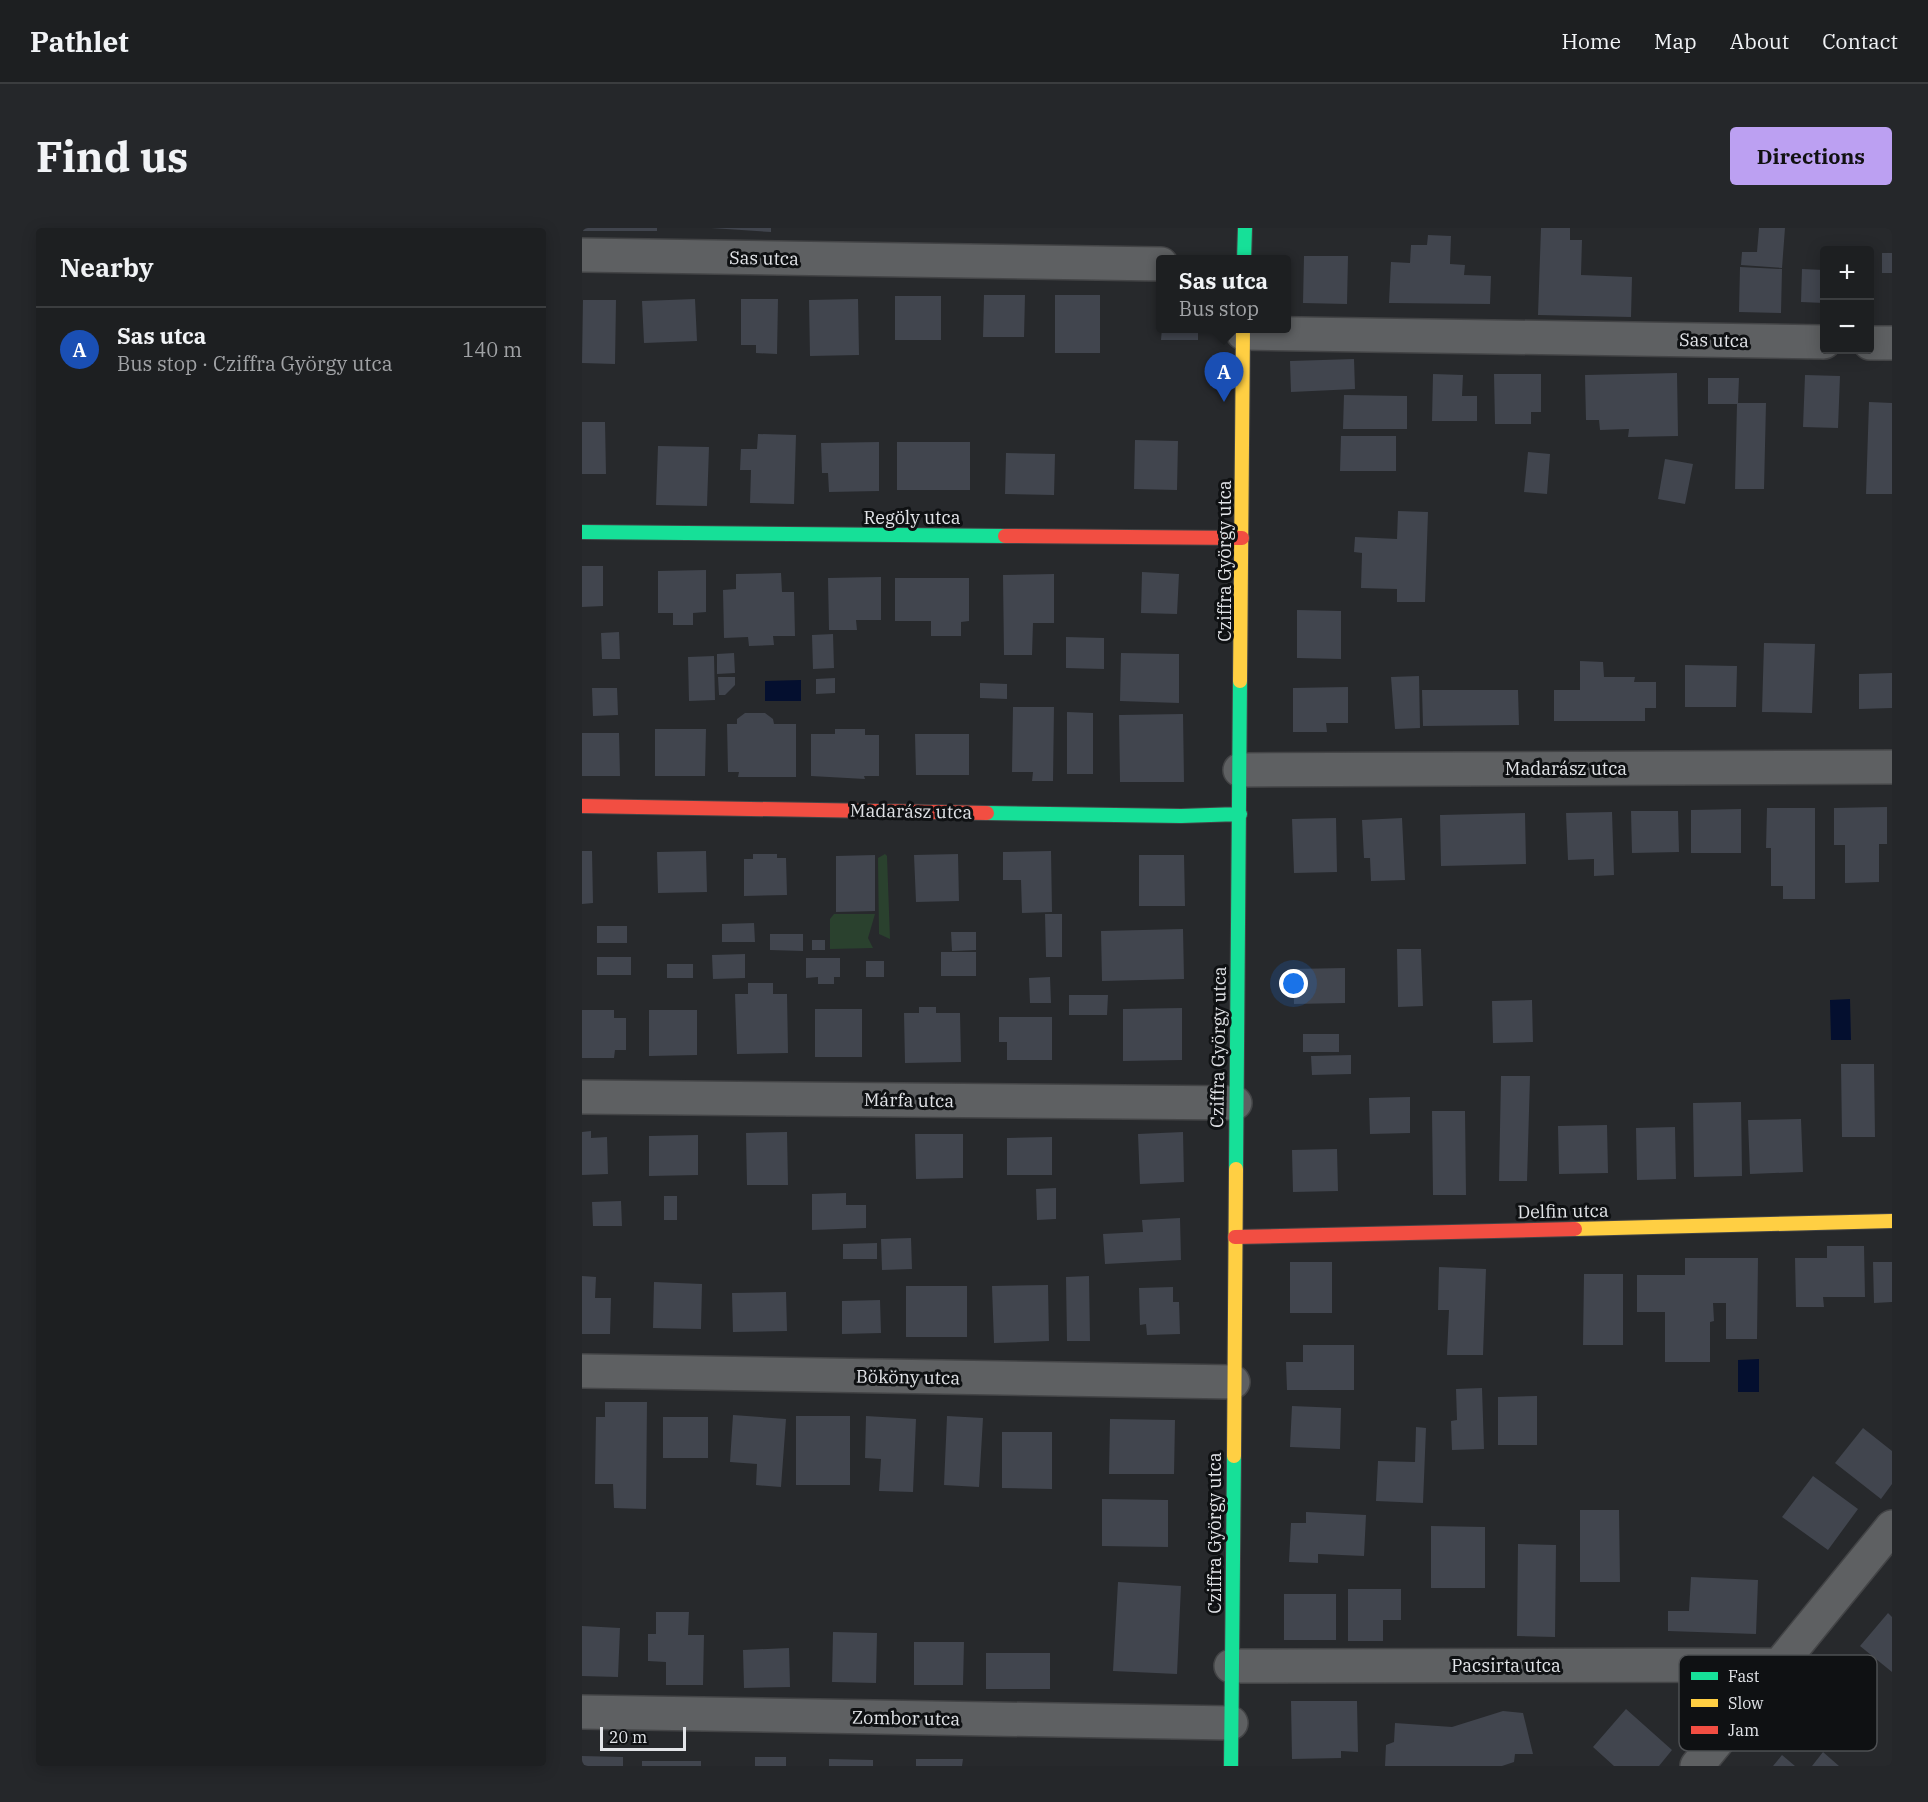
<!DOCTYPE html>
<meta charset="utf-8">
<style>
body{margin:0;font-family:"IBM Plex Serif",serif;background:#25272a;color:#f1f3f6}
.controls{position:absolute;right:18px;top:18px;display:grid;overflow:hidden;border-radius:6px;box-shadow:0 3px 15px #0003}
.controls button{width:54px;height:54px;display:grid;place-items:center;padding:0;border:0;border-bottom:2px solid #3b3d3f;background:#1d1f21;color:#f1f3f6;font:30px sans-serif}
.scale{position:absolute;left:18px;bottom:15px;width:86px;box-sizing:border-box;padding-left:6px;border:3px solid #e2e4e8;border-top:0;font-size:16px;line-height:21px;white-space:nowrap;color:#e2e4e8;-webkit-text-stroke:4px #0f1113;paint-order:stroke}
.you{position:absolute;left:712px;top:756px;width:21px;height:21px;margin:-15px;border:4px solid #fff;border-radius:50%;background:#1a73e8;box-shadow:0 0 0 9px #1a73e833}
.badge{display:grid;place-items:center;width:39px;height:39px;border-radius:50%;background:#bca0f2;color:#fff;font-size:20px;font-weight:700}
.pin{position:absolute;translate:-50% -50px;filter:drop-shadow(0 2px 3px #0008)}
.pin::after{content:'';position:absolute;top:32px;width:21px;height:18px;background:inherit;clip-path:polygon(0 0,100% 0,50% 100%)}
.popup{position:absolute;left:574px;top:27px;width:135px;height:78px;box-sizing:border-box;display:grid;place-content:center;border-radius:6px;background:#1d1f21;filter:drop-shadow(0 2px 4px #0005);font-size:20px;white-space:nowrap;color:#a0a2a5}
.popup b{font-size:22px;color:#f1f3f6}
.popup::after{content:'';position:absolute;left:50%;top:100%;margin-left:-12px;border:12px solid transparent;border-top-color:#1d1f21}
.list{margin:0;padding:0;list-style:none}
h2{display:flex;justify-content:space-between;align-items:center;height:78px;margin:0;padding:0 24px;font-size:26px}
h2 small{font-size:20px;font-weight:400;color:#a0a2a5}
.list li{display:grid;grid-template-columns:39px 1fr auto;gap:18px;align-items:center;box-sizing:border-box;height:84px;padding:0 24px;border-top:2px solid #3b3d3f}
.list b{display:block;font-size:22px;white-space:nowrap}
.list p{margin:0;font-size:20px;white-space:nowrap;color:#a0a2a5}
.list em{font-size:20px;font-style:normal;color:#a0a2a5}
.map{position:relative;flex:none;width:1310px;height:1538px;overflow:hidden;border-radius:6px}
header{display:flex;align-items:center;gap:36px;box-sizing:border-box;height:84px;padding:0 30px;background:#1d1f21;border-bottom:2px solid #3b3d3f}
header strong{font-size:28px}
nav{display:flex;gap:33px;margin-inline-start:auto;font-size:21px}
.intro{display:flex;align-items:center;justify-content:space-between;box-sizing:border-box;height:144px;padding:0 36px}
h1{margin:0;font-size:42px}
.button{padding:15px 27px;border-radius:6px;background:#bca0f2;color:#111;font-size:21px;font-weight:700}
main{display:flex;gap:36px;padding:0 36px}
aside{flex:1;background:#1d1f21;border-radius:6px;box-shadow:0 3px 15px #0003}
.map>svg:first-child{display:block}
.green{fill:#2a412e}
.water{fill:#040f2f}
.building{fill:#41454e}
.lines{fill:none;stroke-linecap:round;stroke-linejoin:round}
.street-casing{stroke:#434446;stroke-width:36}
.fast-casing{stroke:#434446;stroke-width:16}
.slow-casing{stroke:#434446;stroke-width:16}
.jam-casing{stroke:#434446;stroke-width:16}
.street{stroke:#5e6062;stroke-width:33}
.fast{stroke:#16e098;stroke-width:14}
.slow{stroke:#ffcf43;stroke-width:14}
.jam{stroke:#f24e42;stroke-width:14}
.labels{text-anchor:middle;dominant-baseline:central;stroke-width:6;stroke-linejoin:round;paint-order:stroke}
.street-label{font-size:18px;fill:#e2e4e8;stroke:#0f1113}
.key{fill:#0f1113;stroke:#4e5053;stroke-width:1.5}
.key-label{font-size:16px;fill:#e2e4e8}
</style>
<header>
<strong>Pathlet</strong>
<nav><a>Home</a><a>Map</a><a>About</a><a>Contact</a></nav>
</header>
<div class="intro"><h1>Find us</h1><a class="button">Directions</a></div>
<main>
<aside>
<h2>Nearby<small></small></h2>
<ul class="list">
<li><span class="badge" style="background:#1a4fb4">A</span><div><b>Sas utca</b><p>Bus stop · Cziffra György utca</p></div><em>140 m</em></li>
</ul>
</aside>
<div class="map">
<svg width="1310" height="1538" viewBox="0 0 1310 1538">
<rect width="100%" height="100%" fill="#27292c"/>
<path class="green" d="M303 626 305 628 308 711 297 706 296 630Z
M252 686H293L286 710 291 720 248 721V691Z"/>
<path class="water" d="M219 452V473H183V453Z
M1268 771 1269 812H1249L1248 772Z
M1177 1131V1164H1156V1132Z"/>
<path class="building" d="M0 0H75V3H0Z
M129 0H189V4Z
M959 0H988V12H1000L999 47 1050 49 1049 89 956 87Z
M1177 0H1203L1200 40 1159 37 1160 24H1175Z
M846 7 869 8 868 36 883 37 882 47 909 48 908 76 807 75 809 34 828 35 829 17H845Z
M1300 25H1310V45H1300Z
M722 28H766L765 76 721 75Z
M1158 39 1200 41 1199 85 1157 84Z
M1220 41 1242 42V75L1219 74Z
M402 67H443L442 109H401Z
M473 67H518V125H473Z
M313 68H359V112H313Z
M113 71 115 113 62 115 60 73Z
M159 71H196L195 126 174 125V117H159Z
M276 71 277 127 228 128 227 72Z
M1 72H34L33 136 0 135Z
M580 100H616V112H579Z
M772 131 773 161 709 164 708 133Z
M1095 145 1096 208 1046 209 1047 201 1018 202 1017 192H1004L1003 147Z
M851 146 881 147 880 168H895V193H850Z
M912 146H959V184H949V196H913Z
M1223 147 1258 148 1256 200 1221 199Z
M1126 150H1157L1156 175H1184L1182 261H1153L1155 176H1126Z
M762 167 825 168V201H761Z
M1287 174 1310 175V266H1284Z
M0 194H23L24 246H0Z
M176 206 214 207 212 276 168 275 169 242H158L159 221H175Z
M759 208H814V243H758Z
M553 212 596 213 595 262 552 261Z
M297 214V263L247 264 246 245H240L239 215Z
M315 214H388V262H315Z
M76 218 127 219 125 278 74 277Z
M946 224 968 226 965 266 942 264Z
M424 225 473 226 472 267 423 266Z
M1083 231 1111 236 1103 276 1076 271Z
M816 283 846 284 843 374H815V361L779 360 780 325 772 324 773 309 815 311Z
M0 338H21V378L0 379Z
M124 342V384L111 385V397H91V385H76V343Z
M560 344 597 346 595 386 559 385Z
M199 345 200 364H212L213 408H191L192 417 167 418 166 409 142 410 141 362 154 361V346Z
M472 346V395H451L450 427H422L421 347Z
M299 349V392H274L275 402H247L246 350Z
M313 350H387V393L379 394V408H349V393H313Z
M715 382 759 383V431L715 430Z
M37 404 38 431H20L19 405Z
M251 406 252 440 231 441 230 407Z
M484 409 522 410V441L484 440Z
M1182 415 1233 416 1230 485 1180 484Z
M152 425 153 445 135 446V426Z
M539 425 597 426V475L538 473Z
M132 428 133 472 107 473 106 429Z
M998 433 1021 434 1022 449H1053L1052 454H1074V480H1063V493H972V462H998Z
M1103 437 1155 438 1154 479H1103Z
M1310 445V480L1277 481V446Z
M837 448 838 500 813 501 809 449Z
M136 449H153V457L143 467H137Z
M253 450V465L234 466V451Z
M398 455 425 456V471L398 470Z
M766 459V495H744L745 504H711V460Z
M10 460H35L36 487 11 488Z
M840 462H936L937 497 841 498Z
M431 479H472L471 553H450L451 544H430Z
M485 484 511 485V546H485Z
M163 485H183L191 491 192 496H214V549H156L157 544H146L145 496H155V491Z
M601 486 602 554H538L537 487Z
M73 501H124L123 548H73Z
M253 501H283V507H297V548H282L283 551 229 548V506H253Z
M0 505H37L38 548H0Z
M333 506H387V547H334Z
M1305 579V616H1297V654L1263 655V617H1252V580Z
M1185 580H1233V671H1201V658H1189V620H1184Z
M1159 581V625H1109V582Z
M1049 583H1096L1097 624 1050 625Z
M1030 584 1032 647 1012 648V631L986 632 984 585Z
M943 585 944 636 859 638 858 587Z
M754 590 755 644 712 645 710 591Z
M820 590 823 652 789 653 788 630H782L780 592Z
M0 623H10L11 675 0 676Z
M124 623 125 664 76 665 75 624Z
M469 623 470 684 440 685 439 652H421V624Z
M171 626H195V630H204L205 667 162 668V631H171Z
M376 626 377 673 334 674 332 627Z
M293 627V683L254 684V628Z
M557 627H602L603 678H557Z
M463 686H480V729H464Z
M172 695 173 714H140V696Z
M15 698H45V715H15Z
M601 701 602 751 520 753 519 703Z
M369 704H394V722L370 723Z
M188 706H221V723L188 722Z
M230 712H243V722H230Z
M815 721H839L841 778 816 779Z
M359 724H394V748H359Z
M163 726V750L131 751 130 727Z
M15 729H49V747H15Z
M224 730H258V749H252V756H236V749L224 750Z
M284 733H302V749H284Z
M85 736H111V750H85Z
M763 740V775L712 776 711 741Z
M468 749 469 775H448L447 750Z
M166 755H191V766H205L206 825 155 826 153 766H166Z
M487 767H526L525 787H487Z
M950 772 951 814 911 815 910 773Z
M337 779H354V785H378L379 834 323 835 322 785H337Z
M600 780V832L541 833V781Z
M233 781H280V829H233Z
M0 782H32V790H44V822H33L32 830H0Z
M67 782H115V827L67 828Z
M417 789H470V832H425V814H417Z
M721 806H757V824H721Z
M769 827V846L730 847 729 828Z
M1259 836H1292L1293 909H1260Z
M919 848H948L945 953H917Z
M828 869V905L788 906 787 870Z
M1159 874 1160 948 1112 949 1111 875Z
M850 883H883L884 967H851Z
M1219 891 1221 944 1168 946 1166 892Z
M1025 897 1026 945 977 946 976 898Z
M1093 899 1094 951 1055 952 1054 900Z
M9 903V910L25 909 26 946 0 947V904Z
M205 904 206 957H165L164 905Z
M601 904 602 954 558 956 556 906Z
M333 906H381V950L334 951Z
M116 907V947L67 948V908Z
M470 909V947H425V910Z
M755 921 756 963 711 964 710 922Z
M474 960V991L455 992 454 961Z
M264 965V977H284V1000L230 1002V966Z
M82 968H95V992H82Z
M39 973 40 998H11L10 974Z
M598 990 599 1032 523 1036 521 1006 561 1004 560 992Z
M329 1010 330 1041 300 1042 299 1011Z
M295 1015V1031H261V1016Z
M1245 1018H1282L1283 1069H1241L1242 1079H1214L1213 1030H1245Z
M1103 1030H1176L1175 1111H1144V1075H1131L1132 1093 1128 1094V1134H1083V1084H1055V1047H1103Z
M708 1034H750V1085H708Z
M1291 1034H1310V1074L1292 1075Z
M857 1039 904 1041 901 1127H865L867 1082H856Z
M1002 1046H1041V1117H1001Z
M0 1048 14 1049 13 1070H29L28 1106H0Z
M507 1048 508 1113H485L484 1049Z
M72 1054 120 1056 119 1101 71 1100Z
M466 1057 467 1113 412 1115 410 1058Z
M324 1058H385V1109H324Z
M591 1059V1074H597L598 1106 565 1107 564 1096 558 1097 557 1060Z
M204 1064 205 1103 151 1104 150 1065Z
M298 1072 299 1105 260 1106V1073Z
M721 1117H772V1162H705L704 1134H721Z
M900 1160 902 1221 870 1222 869 1193 875 1192 874 1161Z
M955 1168V1217H916V1169Z
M23 1174H65L64 1281 32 1280 31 1256H13L14 1189H23Z
M710 1178 759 1180 758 1221 708 1219Z
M151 1187 204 1191 199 1259 174 1257 175 1236 148 1234Z
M214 1188H268V1257H214Z
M284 1188 334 1191 331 1264 297 1263 299 1231 283 1230Z
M365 1188 401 1190 397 1259 362 1257Z
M81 1189H126V1230H81Z
M528 1191 593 1192 592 1246H527Z
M834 1199 844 1200 841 1275 794 1273 796 1233 833 1234Z
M1281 1200 1310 1223V1256L1299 1271 1253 1235Z
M420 1204H470V1261L420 1260Z
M1231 1248 1276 1281 1246 1322 1200 1289Z
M520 1271 586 1272V1319L520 1318Z
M998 1282H1037L1038 1354H998Z
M724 1284 784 1287 782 1328 736 1326V1335L707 1334 709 1295H724Z
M849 1298 903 1299V1360H849Z
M936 1316 974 1317 973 1409 935 1408Z
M1109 1349 1176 1352 1174 1406 1086 1403V1383H1107Z
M536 1354 599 1358 595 1446 531 1443Z
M766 1361H819V1392H801V1413H766Z
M702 1366H754V1412H702Z
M74 1384H107L106 1407H122L121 1457H84V1434L66 1433V1406H74Z
M1306 1385 1310 1389V1444L1278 1418Z
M0 1398 38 1400 36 1449 0 1448Z
M251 1404 295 1405 294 1455 250 1454Z
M332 1414H382L381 1457H332Z
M207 1420 208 1459 162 1460 161 1422Z
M404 1425H468V1461H404Z
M1253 1444 1291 1473 1258 1516 1220 1487Z
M709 1473H775L776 1524 759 1523V1530L710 1531Z
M1044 1481 1090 1522 1077 1538H1032L1011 1519Z
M921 1483 941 1485 951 1526H933L932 1534 920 1538H803L804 1517 812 1514 813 1495 870 1499Z
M1241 1524 1257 1538H1230Z
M1200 1527 1213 1538H1191Z
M0 1528 41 1529V1538H0Z
M173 1529H204V1538H173Z
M247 1531 291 1532V1538H247Z
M334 1531H381L380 1538H334Z
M60 1533H119V1538H60Z"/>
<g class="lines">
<g class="street-casing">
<path id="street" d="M0 27 579 36
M661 105 1242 114
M1288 115H1310
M658 542 1310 539
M0 869 653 875
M0 1143 651 1154
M649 1438 1198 1437
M0 1484 649 1495
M1115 1538 1310 1299"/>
</g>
<g class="fast-casing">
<path id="fast" d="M662 32 663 0
M0 304 423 308
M405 585 599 588 658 586
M654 941 658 453
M649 1538 652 1228"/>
</g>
<g class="slow-casing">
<path id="slow" d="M658 453 661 100
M993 1001 1310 993
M652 1228 654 941"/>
</g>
<g class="jam-casing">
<path id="jam" d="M423 308 660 310
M0 578 405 585
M653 1009 993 1001"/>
</g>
<use href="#street" class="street"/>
<use href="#fast" class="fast"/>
<use href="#slow" class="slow"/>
<use href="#jam" class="jam"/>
</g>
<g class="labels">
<g class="street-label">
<text transform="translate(182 30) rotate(1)">Sas utca</text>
<text transform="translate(1132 112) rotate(1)">Sas utca</text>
<text x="330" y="289">Regöly utca</text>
<text transform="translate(642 333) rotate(-90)">Cziffra György utca</text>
<text x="984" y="540">Madarász utca</text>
<text transform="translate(329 583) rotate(1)">Madarász utca</text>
<text transform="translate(636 819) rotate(-89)">Cziffra György utca</text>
<text transform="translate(327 872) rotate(1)">Márfa utca</text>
<text transform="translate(981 983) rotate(-1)">Delfin utca</text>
<text transform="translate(326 1149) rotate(1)">Bököny utca</text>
<text transform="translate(632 1305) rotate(-90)">Cziffra György utca</text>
<text x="924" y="1437">Pacsirta utca</text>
<text transform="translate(324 1490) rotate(1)">Zombor utca</text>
</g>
</g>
<rect x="1097" y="1427" width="198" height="96" rx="9" class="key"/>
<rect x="1109" y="1444" width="27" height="8" fill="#16e098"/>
<rect x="1109" y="1471" width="27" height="8" fill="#ffcf43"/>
<rect x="1109" y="1498" width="27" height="8" fill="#f24e42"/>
<g class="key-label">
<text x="1146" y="1454">Fast</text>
<text x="1146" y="1481">Slow</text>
<text x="1146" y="1508">Jam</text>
</g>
</svg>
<div class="controls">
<button>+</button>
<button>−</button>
</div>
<div class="scale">20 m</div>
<div class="you"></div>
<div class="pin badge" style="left:642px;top:174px;background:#1a4fb4">A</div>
<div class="popup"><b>Sas utca</b>Bus stop</div>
</div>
</main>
